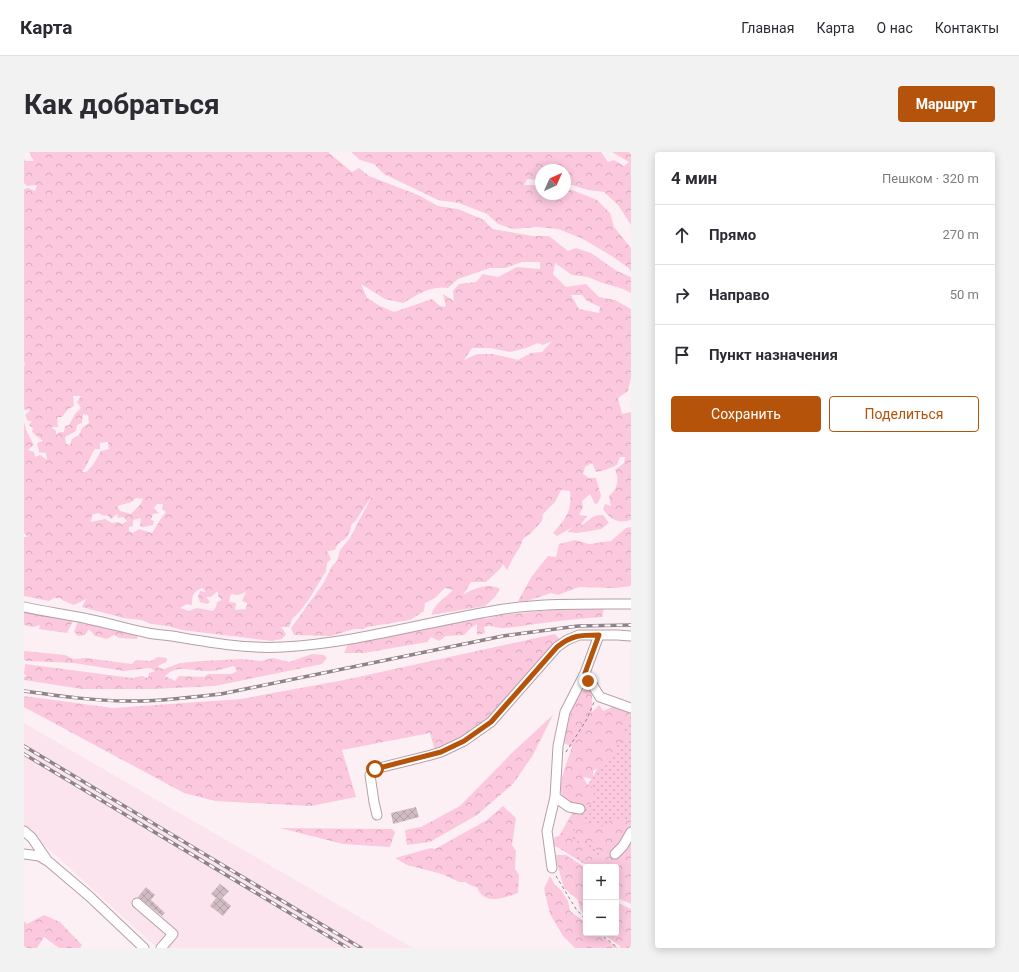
<!DOCTYPE html>
<html lang="ru">
<meta charset="utf-8">
<style>
body{margin:0;font-family:Roboto,sans-serif;background:#f2f2f3;color:#2b2b33}
.controls{position:absolute;right:12px;bottom:12px;display:grid;overflow:hidden;border-radius:4px;box-shadow:0 2px 10px #0003}
.controls button{width:36px;height:36px;display:grid;place-items:center;padding:0;border:0;border-bottom:1px solid #e1e1e2;background:#fff;color:#2b2b33;font:20px sans-serif}
.compass{position:absolute;left:511px;top:12px;width:36px;height:36px;border-radius:50%;background:#fff;box-shadow:0 2px 10px #0003;rotate:45deg}
.stop{position:absolute;width:12px;height:12px;margin:-9px;border:3px solid #b45309;border-radius:50%;background:#fff}
.stop.end{background:#b45309;border-color:#fff;box-shadow:0 1px 4px #0008}
.list{margin:0;padding:0;list-style:none}
h2{display:flex;justify-content:space-between;align-items:center;height:52px;margin:0;padding:0 16px;font-size:17px}
h2 small{font-size:13px;font-weight:400;color:#7c7c81}
.list li{display:grid;grid-template-columns:26px 1fr auto;gap:12px;align-items:center;box-sizing:border-box;height:60px;padding:0 16px;border-top:1px solid #e1e1e2}
.list b{display:block;font-size:15px;white-space:nowrap}
.list em{font-size:13px;font-style:normal;color:#7c7c81}
.actions{display:flex;gap:8px;padding:12px 16px}
.actions a{flex:1;padding:9px 0;border:1px solid #b45309;border-radius:4px;text-align:center;font-size:14px;color:#b45309}
.actions .main{background:#b45309;color:#fff}
.icon{flex:none;width:22px;height:22px;fill:none;stroke:currentColor;stroke-width:2;stroke-linecap:round;stroke-linejoin:round}
.map{position:relative;flex:none;width:607px;height:796px;overflow:hidden;border-radius:4px}
header{display:flex;align-items:center;gap:24px;box-sizing:border-box;height:56px;padding:0 20px;background:#fff;border-bottom:1px solid #e1e1e2}
header strong{font-size:19px}
nav{display:flex;gap:22px;margin-inline-start:auto;font-size:14px}
.intro{display:flex;align-items:center;justify-content:space-between;box-sizing:border-box;height:96px;padding:0 24px}
h1{margin:0;font-size:28px}
.button{padding:10px 18px;border-radius:4px;background:#b45309;color:#fff;font-size:14px;font-weight:700}
main{display:flex;gap:24px;padding:0 24px}
aside{flex:1;background:#fff;border-radius:4px;box-shadow:0 2px 10px #0003}
.map>svg:first-child{display:block}
.built{fill:#fce4ee}
.green{fill:url(#green-dots)}
.forest{fill:url(#forest-crowns);fill-rule:evenodd}
.building{fill:url(#building-cross-hatch)}
.lines{fill:none;stroke-linecap:round;stroke-linejoin:round}
.minor-casing{stroke:#b4a0a8;stroke-width:11}
.path{stroke:#898084;stroke-width:1;stroke-dasharray:3 3;stroke-linecap:butt}
.minor{stroke:#fff;stroke-width:9}
.rail-casing{stroke:#8e8388;stroke-width:3.5}
.rail{stroke:#fff;stroke-width:2;stroke-dasharray:6;stroke-linecap:butt}
.route{stroke:#b45309;stroke-width:5}
</style>
<header>
<strong>Карта</strong>
<nav><a>Главная</a><a>Карта</a><a>О нас</a><a>Контакты</a></nav>
</header>
<div class="intro"><h1>Как добраться</h1><a class="button">Маршрут</a></div>
<main>
<div class="map">
<svg width="607" height="796" viewBox="0 0 607 796">
<defs>
<pattern id="green-dots" width="8" height="8" patternUnits="userSpaceOnUse"><rect width="8" height="8" fill="#fbc8dd"/><path d="M2 2h.1M6 6h.1" fill="none" stroke="#d7abbd" stroke-width="1.8" stroke-linecap="round"/></pattern>
<pattern id="forest-crowns" width="20" height="18" patternUnits="userSpaceOnUse"><rect width="20" height="18" fill="#fbc8dd"/><path d="M2 6a3 3 0 1 1 6 0M12 15a3 3 0 1 1 6 0" fill="none" stroke="#d7abbd"/></pattern>
<pattern id="building-cross-hatch" width="8" height="8" patternUnits="userSpaceOnUse"><rect width="8" height="8" fill="#d0bbc3"/><path d="M0 0l8 8M0 8l8-8" fill="none" stroke="#b2a0a7"/></pattern>
</defs>
<rect width="100%" height="100%" fill="#fdf0f5"/>
<path class="built" d="M0 571 389 796H133L38 709 0 676Z"/>
<path class="green" d="M607 557V741L592 715H565L530 693Z"/>
<path class="forest" d="M5 0H304L328 20 335 16 345 24 394 43 414 54 434 57 460 68 468 77 509 84H525L544 99 552 96 567 101 593 119 607 125V141L599 137 576 130 564 125 548 123 531 111 529 122 542 135 562 132 575 145 591 148 607 157V226L604 239 594 246 598 262 607 260V368C594 372 586 367 579 357L581 352 587 354 585 344C593 338 596 327 591 318L600 311 601 305H596L593 313 581 318 572 320 568 311 561 315 559 322 565 326H572L577 344 574 351 571 352 566 342 558 349 559 355 555 363 563 364 556 374C565 370 567 362 579 363L585 371 577 377 554 381 543 380 549 375 533 384 529 381C542 366 548 360 546 339L537 338 531 350 519 362 518 369 507 381 499 387 496 395 489 406 483 418 479 412 476 417 462 430H447L439 443C448 437 465 430 476 437L471 445 461 454 407 463C412 450 420 447 429 438L421 436 411 446 401 451 400 459 386 468 343 475 339 477H330L307 484 270 483 267 476 299 432 308 414 313 409 316 398 326 386 349 342 332 368 327 373C326 390 315 386 311 398L303 399 307 407 303 411 302 419 287 444 277 458 268 467 265 475H257L262 482 258 487 248 489 158 478 144 474 128 472 117 468 100 466 58 455 62 447 50 453 40 449 36 446H30L25 449 0 444V385H4L0 381V270L3 280 10 293 4 298 10 300 11 305 16 303 23 308 22 301 15 300 13 291 19 289 8 280 9 276 5 273 8 269H4L1 263 6 259 4 257 0 258V214L1 213 0 210V37L4 36 11 39 13 33 3 34 0 31V6L1 9H10ZM498 110H516V117L493 115 474 125 459 122 452 130 435 132 429 139 430 149 419 142 422 155 416 154 408 147 370 160 356 154 343 146 337 132 361 147 379 151C393 143 407 133 424 136L434 127 466 116H481ZM547 143H558L563 149 576 155 575 161 555 157ZM528 189 518 200 507 201 494 208 469 202H453L440 208 448 196H466L486 200 502 196 514 191 519 193ZM49 244H57L53 250 57 256 51 262 45 273 41 274 40 280H36L32 283V279L27 275H34L33 265H38L44 257 50 254ZM59 262 64 263 65 271 58 276 55 283 48 287 46 293 42 292 41 285 52 279 53 273 58 271ZM84 290 85 297 77 299 69 313 62 320H58C64 313 66 304 71 297H76V291ZM112 346 119 347C115 356 113 355 107 362L96 359 93 354 108 350ZM133 352H139L138 357 142 360C136 367 133 374 128 381L115 377 109 381 105 379V375L109 374V368L117 366 116 374 120 375 129 373 130 369 127 368 129 362 135 361 130 356ZM74 361 80 364 83 363 87 367 93 362 94 366 99 365 103 369 98 372 94 370 88 371 81 367 67 370 68 363ZM178 436 182 440 176 439 174 445 176 450 183 452 186 450 182 445H187L194 439V444L198 448 193 450 192 455 189 459 173 456 165 459 156 456 163 452 168 453C168 443 169 440 178 436ZM222 440 218 449 223 451 222 457 211 458 212 451 205 450 207 442 214 443Z
M327 0H577L584 10 590 8 600 14 605 10 588 0H607V20L606 21 607 23V73L594 53 580 40 564 38 541 31V18H517V28L503 27 500 33H517V42H541V35L573 48 586 61 590 75 607 96V120L605 116 586 103 557 86 534 77 513 75 489 77 474 72 463 62 435 51 414 48 360 22 350 12 336 8Z
M607 375V434L591 436 555 435 534 443 527 441 503 449H494L508 424 524 404 532 405 535 392 551 388 565 392 587 389 602 376Z
M580 456 578 465C546 467 514 472 481 476 473 477 467 472 460 475L461 481 453 483V472L448 475 440 483 422 484 415 489 407 485 403 490 340 501H320L325 490 455 464 462 467 476 463 538 457Z
M0 458H2L49 469 43 481 15 477 16 473 9 475 0 473Z
M54 469 114 482 113 487 95 486 90 483 83 487 71 484 65 477 61 483 54 484 50 480Z
M531 482 536 488 460 572 411 599 406 581 318 598 332 645 287 654 191 649 160 641 0 555V544L89 556 217 547 320 528Z
M0 499 41 503 50 507 62 506 108 512 112 508 127 509 134 505 143 506 142 510 134 514 135 516 140 517 156 511 178 509 218 507 237 509 249 506 265 510 288 502 300 503 303 506 298 512 191 534 129 537H58L0 528V525L3 524 0 522 1 512 108 526 118 524 124 526 125 521 131 519 126 516 100 519 50 511 3 509 0 508ZM210 514 213 519 208 522H184L180 525 155 524 151 529 141 524C153 511 169 520 185 519 193 519 202 516 210 514Z
M562 535 568 541V560L575 553 579 559 591 554 600 558 607 563 604 575 598 580 604 586 593 592C589 608 583 611 569 619V627L559 625 563 632 571 637 568 651C564 652 557 655 553 654 523 649 543 613 548 595L540 591 542 571 554 544Z
M529 563 509 603 489 632 453 663 406 690 383 693 381 678 397 675 436 654 490 599Z
M479 654 492 666 488 693 492 699 491 717 495 723 494 741C480 746 460 754 453 735L448 734 441 730H435L418 722 383 713 371 706 407 696 411 697 463 668Z
M553 664 560 671 579 674 589 666 607 669V752L592 745V715H572L536 695 528 694 531 685 538 683 546 665ZM551 676 550 680 553 686 565 690 574 699 581 704 573 706 569 704 570 700 560 692 549 690 547 686V677Z
M256 676 368 677 371 680 366 695 319 692Z
M532 703H542L562 716V766L556 757 554 748 540 736 533 711Z
M526 724 531 733 537 738 544 749 546 759 562 771V781H573L594 796H551L539 784 526 762 520 737Z
M592 750 607 757V796H596V794L577 781H592Z
M20 763 36 770 58 793 56 796H35L20 785 13 796H0V769L3 772Z"/>
<path class="building" d="M392 655 395 665 369 672 367 661Z
M196 732 205 739 198 746 207 754 199 764 186 754 192 746 187 742Z
M122 735 131 743 127 748 141 761 138 764 114 745Z"/>
<g class="lines">
<g class="minor-casing">
<path id="minor" d="M0 455C21 460 42 462 64 467 84 471 104 477 124 481 134 483 144 483 154 485 189 491 223 497 259 495 332 491 402 470 474 458 518 451 563 452 607 452
M561 521 576 545 607 556
M531 645 545 655 556 657
M353 663 350 650 346 623 351 617 407 603 417 600 440 589 467 570 533 495 543 488 555 483H593L607 484
M0 679 8 686 23 708
M0 702 15 704 25 710 65 744 120 796
M591 702 599 694 607 680
M528 716 523 679 531 645 534 594 541 560 561 521 575 483
M113 751 149 782 137 796"/>
</g>
<path class="path" d="M542 600 563 567 570 550
M532 724 552 757 562 768
M575 781 594 796"/>
<use href="#minor" class="minor"/>
<g class="rail-casing">
<path id="rail" d="M0 539C35 544 70 549 105 549 135 550 166 545 197 542L479 484 554 474 607 473
M0 594 337 796
M0 602 324 796"/>
</g>
<use href="#rail" class="rail"/>
</g>
<g class="lines">
<path class="route" d="M351 617 417 600 440 589 467 570 533 495C548 483 556 483 575 483L561 521 564 529"/>
</g>
</svg>
<div class="controls">
<button>+</button>
<button>−</button>
</div>
<svg class="compass" viewBox="-18 -18 36 36"><path d="M0-13l5 13h-10z" fill="#e53935"/><path d="M0 13l5-13h-10z" fill="#7c7c81"/></svg>
<div class="stop" style="left:351px;top:617px"></div>
<div class="stop end" style="left:564px;top:529px"></div>
</div>
<aside>
<h2>4 мин<small>Пешком · 320 m</small></h2>
<ul class="list">
<li><svg class="icon" aria-label="ahead" viewBox="0 0 24 24"><path d="M12 20V5M6 11l6-6 6 6"/></svg><div><b>Прямо</b></div><em>270 m</em></li>
<li><svg class="icon" aria-label="right" viewBox="0 0 24 24"><path d="M7 20v-9h11M14 6l5 5-5 5"/></svg><div><b>Направо</b></div><em>50 m</em></li>
<li><svg class="icon" aria-label="arrive" viewBox="0 0 24 24"><path d="M6 21V4h12l-3 4 3 4H6"/></svg><div><b>Пункт назначения</b></div></li>
</ul>
<div class="actions"><a class="main">Сохранить</a><a>Поделиться</a></div>
</aside>
</main>
